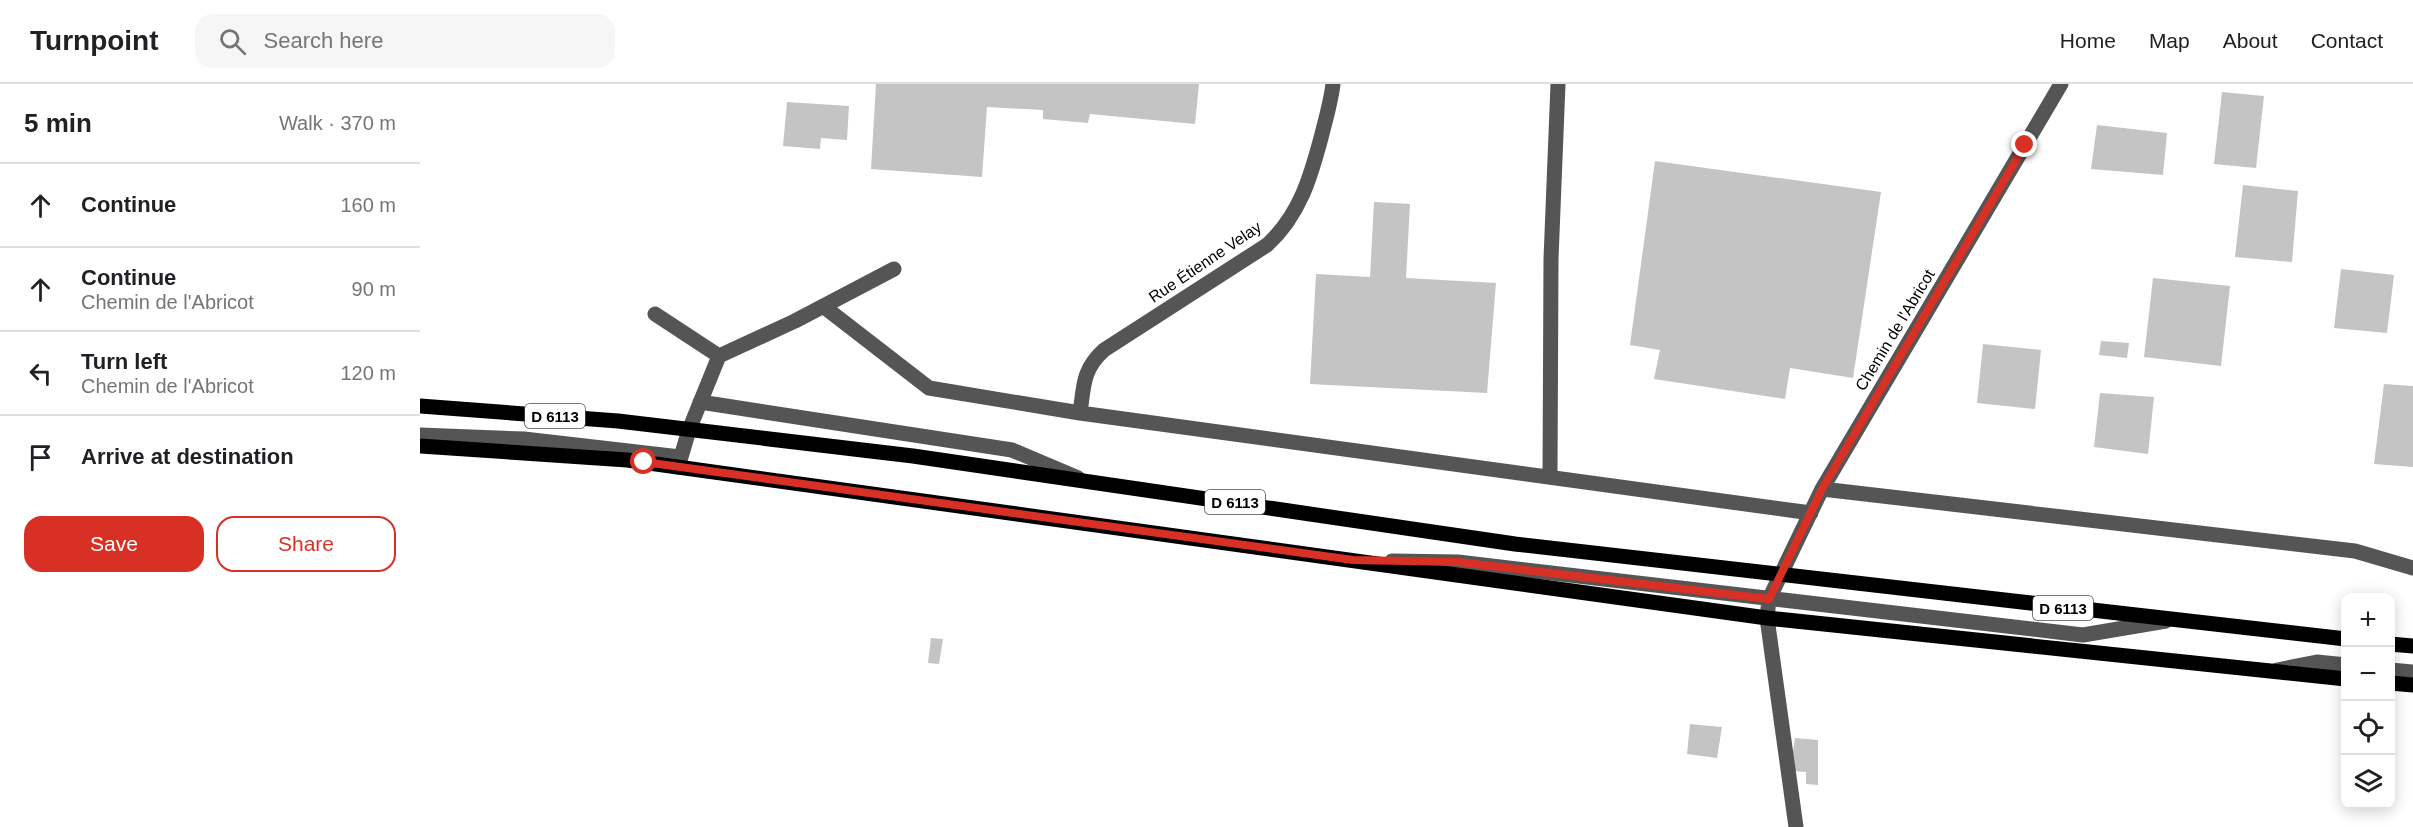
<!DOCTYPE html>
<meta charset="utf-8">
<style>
body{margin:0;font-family:Helvetica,sans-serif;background:#f6f6f6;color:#202124}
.controls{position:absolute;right:18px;bottom:18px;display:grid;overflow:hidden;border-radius:12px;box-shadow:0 3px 15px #0003}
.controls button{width:54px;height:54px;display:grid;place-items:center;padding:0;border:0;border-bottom:2px solid #e0e0e0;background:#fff;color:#202124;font:30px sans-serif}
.stop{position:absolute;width:18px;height:18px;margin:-14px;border:4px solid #d93025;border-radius:50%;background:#fff}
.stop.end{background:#d93025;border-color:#fff;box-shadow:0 2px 6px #0008}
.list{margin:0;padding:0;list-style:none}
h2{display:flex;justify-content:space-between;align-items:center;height:78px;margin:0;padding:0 24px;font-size:26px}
h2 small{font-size:20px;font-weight:400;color:#757577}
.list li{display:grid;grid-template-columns:39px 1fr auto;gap:18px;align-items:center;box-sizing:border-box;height:84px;padding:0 24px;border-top:2px solid #e0e0e0}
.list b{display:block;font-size:22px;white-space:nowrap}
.list p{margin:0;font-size:20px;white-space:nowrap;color:#757577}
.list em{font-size:20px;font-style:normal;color:#757577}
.actions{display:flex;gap:12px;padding:18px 24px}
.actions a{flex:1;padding:14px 0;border:2px solid #d93025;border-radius:18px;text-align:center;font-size:21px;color:#d93025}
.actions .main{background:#d93025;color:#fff}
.icon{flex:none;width:33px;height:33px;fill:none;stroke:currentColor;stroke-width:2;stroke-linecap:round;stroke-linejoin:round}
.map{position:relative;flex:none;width:1993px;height:743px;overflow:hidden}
header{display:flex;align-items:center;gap:36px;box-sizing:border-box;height:84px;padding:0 30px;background:#fff;border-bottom:2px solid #e0e0e0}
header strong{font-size:28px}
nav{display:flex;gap:33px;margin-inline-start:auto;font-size:21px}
.search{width:420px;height:54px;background:#f6f6f6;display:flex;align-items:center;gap:15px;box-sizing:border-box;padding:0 21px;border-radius:18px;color:#757577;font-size:22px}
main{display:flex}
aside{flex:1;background:#fff}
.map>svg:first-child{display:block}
.building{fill:#c4c4c4}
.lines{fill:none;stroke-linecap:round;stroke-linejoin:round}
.minor{stroke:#555;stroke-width:15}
.major{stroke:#000;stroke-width:15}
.route{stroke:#d93025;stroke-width:8}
.labels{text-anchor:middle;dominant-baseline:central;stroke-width:5;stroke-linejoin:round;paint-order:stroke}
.shield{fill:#fff;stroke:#4c4c4c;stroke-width:1.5}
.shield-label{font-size:15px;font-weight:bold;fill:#000}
.street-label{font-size:16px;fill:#000;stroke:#fff}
</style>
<header>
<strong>Turnpoint</strong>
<div class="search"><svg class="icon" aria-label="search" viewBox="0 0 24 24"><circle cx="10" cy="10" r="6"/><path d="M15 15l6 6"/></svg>Search here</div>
<nav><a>Home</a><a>Map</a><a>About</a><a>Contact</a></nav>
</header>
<main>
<aside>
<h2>5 min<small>Walk · 370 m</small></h2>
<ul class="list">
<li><svg class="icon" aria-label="ahead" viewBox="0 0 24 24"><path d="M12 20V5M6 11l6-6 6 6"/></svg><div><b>Continue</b></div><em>160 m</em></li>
<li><svg class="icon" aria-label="ahead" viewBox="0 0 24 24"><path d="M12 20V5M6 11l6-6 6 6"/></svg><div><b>Continue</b><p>Chemin de l'Abricot</p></div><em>90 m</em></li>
<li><svg class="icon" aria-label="left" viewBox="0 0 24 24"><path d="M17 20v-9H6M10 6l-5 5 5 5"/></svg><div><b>Turn left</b><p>Chemin de l'Abricot</p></div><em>120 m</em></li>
<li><svg class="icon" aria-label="arrive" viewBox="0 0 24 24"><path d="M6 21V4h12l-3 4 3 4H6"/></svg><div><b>Arrive at destination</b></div></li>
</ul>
<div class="actions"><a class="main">Save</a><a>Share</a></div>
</aside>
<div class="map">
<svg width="1993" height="743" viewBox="0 0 1993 743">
<rect width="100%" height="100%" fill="#fff"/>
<path class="building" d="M456 0H779L775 40 670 30 668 39 623 35V26L567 23 562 93 451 85Z
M1802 8 1844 12 1836 84 1794 80Z
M367 18 429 22 427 56 401 54 400 65 363 62Z
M1677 41 1747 49 1743 91 1671 85Z
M1235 77 1461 108 1433 294 1370 284 1365 315 1234 295 1240 266 1210 261Z
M1823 101 1878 107 1872 178 1815 173Z
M954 118 990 120 986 194 1076 199 1067 309 890 300 896 190 950 193Z
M1921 185 1974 191 1967 249 1914 244Z
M1733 194 1810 202 1801 282 1724 273Z
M1681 257 1709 259 1707 274 1679 271Z
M1563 260 1621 266 1615 325 1557 319Z
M1964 300 1993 302V383L1954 380Z
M1680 309 1734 313 1728 370 1674 363Z
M511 554 523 555 519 580 508 579Z
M1270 640 1302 643 1297 674 1267 670Z
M1375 654 1398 656V701L1386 700V688L1370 687Z"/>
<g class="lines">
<path class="minor" d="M403 222 509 304 660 329 1391 429
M235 230 299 272
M280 318 592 366 658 394
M660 329C664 302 662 286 684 266L847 161C880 131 891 92 902 50 906 34 911 17 913 0
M0 351 104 355 260 373
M258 383 269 346 299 272 375 237 474 185
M1130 392 1131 175 1138 0
M1402 405 1935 467 1993 484
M972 477 1038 478 1663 551 1746 537
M1857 586 1897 578 1926 581
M1970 586 1993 588
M1376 743 1347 534 1349 515 1402 405 1641 0"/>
<path class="major" d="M0 322 198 337 493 372 1095 460 1926 555
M0 362 207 376 1347 534 1926 595
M1970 560 1993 562
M1970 599 1993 601"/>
</g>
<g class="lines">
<path class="route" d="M224 378 933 476 1038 478 1349 515 1402 405 1605 61"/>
</g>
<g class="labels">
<g class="shield">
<rect x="105" y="320" width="60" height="24" rx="4.5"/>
<rect x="785" y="406" width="60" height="24" rx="4.5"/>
<rect x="1613" y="512" width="60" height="24" rx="4.5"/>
</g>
<g class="shield-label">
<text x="135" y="332">D 6113</text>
<text x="815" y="418">D 6113</text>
<text x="1643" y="524">D 6113</text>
</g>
<g class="street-label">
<text transform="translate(785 178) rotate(-34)">Rue Étienne Velay</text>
<text transform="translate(1475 246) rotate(-59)">Chemin de l'Abricot</text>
</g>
</g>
</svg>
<div class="controls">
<button>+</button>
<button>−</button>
<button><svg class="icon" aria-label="locate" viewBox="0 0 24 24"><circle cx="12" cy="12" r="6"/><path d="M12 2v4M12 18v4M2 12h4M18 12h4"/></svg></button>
<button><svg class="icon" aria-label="layers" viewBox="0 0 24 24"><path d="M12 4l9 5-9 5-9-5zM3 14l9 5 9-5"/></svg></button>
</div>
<div class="stop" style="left:224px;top:378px"></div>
<div class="stop end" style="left:1605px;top:61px"></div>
</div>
</main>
